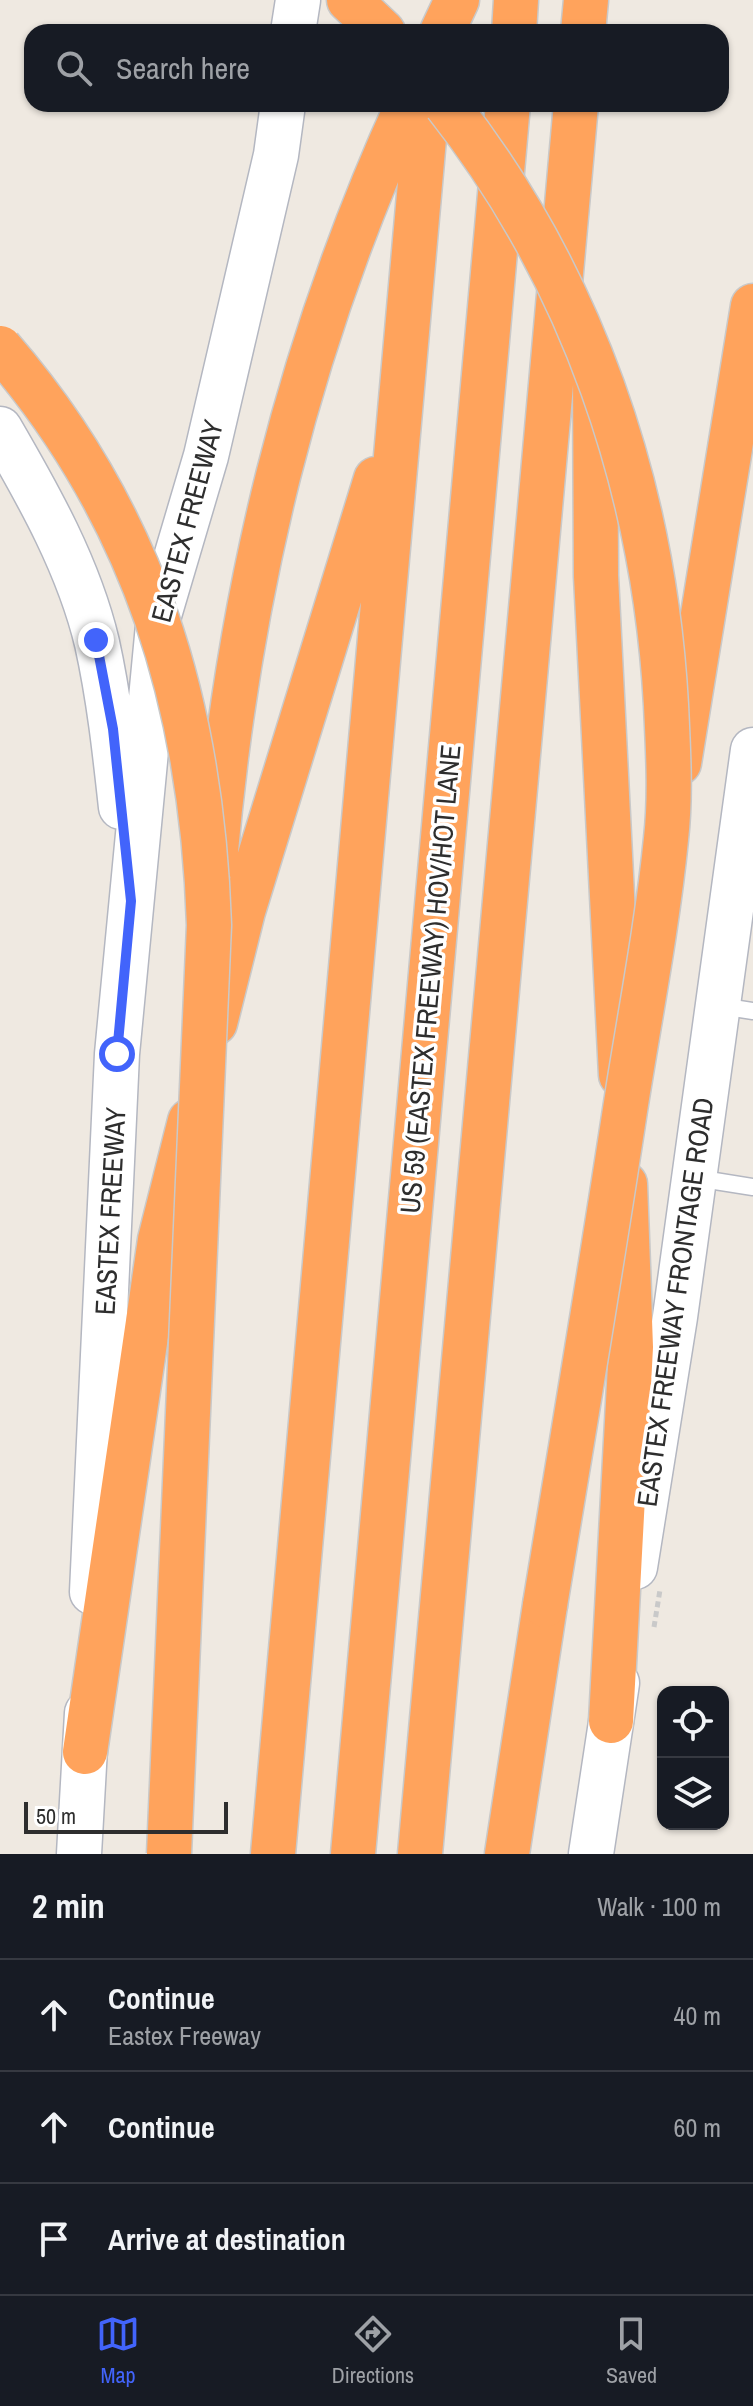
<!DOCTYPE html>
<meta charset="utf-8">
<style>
body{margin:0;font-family:"Archivo Narrow",sans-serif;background:#20242c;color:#f1f3f6}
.controls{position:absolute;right:24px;bottom:24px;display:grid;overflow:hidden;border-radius:16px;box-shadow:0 2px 6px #0004}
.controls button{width:72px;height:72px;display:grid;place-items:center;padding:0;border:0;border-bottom:2px solid #363941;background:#171b24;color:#f1f3f6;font:40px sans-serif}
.scale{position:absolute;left:24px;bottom:20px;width:204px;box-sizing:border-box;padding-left:8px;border:4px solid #2e2e2e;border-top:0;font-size:22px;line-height:28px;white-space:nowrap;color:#2e2e2e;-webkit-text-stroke:6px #fff;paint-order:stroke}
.stop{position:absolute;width:24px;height:24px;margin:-18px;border:6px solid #4264fb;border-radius:50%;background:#fff}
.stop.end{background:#4264fb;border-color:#fff;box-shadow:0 2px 8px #0008}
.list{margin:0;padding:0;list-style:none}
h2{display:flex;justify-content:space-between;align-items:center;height:104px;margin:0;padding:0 32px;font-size:34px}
h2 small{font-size:26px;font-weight:400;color:#9ea1a6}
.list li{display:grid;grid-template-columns:52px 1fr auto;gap:24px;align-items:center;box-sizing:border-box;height:112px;padding:0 32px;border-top:2px solid #363941}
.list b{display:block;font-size:30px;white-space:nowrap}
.list p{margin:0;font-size:26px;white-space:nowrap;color:#9ea1a6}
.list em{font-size:26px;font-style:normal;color:#9ea1a6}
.icon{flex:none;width:44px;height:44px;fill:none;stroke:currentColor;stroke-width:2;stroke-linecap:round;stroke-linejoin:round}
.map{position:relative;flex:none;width:753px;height:1854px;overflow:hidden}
.search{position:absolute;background:#171b24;box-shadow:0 2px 6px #0004;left:24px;right:24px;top:24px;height:88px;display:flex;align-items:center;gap:20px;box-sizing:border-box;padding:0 28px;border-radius:24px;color:#9ea1a6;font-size:30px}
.sheet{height:440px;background:#171b24}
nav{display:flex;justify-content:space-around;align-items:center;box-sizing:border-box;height:112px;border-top:2px solid #363941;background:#171b24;font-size:22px;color:#9ea1a6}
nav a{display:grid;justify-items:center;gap:4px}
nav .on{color:#4264fb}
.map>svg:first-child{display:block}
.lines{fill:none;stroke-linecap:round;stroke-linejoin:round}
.service-casing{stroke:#b4b7c1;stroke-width:19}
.secondary-casing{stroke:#b4b7c1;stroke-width:47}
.motorway-casing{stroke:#c9c9c9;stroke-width:47}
.path{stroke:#c9c9c9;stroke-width:5;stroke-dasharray:6 4;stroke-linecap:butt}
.service{stroke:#fff;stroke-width:16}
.secondary{stroke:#fff;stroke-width:44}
.motorway{stroke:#ffa35c;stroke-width:44}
.motorway-bridge-casing{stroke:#c9c9c9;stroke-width:47;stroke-linecap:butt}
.motorway-bridge{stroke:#ffa35c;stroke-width:44}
.route{stroke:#4264fb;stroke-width:10}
.labels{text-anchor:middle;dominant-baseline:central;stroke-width:7;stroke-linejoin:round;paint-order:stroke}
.street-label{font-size:28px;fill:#2e2e2e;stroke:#fff}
</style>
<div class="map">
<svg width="753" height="1854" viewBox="0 0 753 1854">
<rect width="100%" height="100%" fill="#efe9e1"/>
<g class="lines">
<g class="service-casing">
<path id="service" d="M720 1006 753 1011
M696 1178 753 1187"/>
</g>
<g class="secondary-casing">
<path id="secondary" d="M293 32 298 0
M0 429C39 496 79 567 97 643 109 697 115 752 121 807
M635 1567 675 1317 753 750
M92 1592 117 1054 159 615 206 456 276 155 283 104
M79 1854 87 1713
M591 1854 617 1683"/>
</g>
<g class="motorway-casing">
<path id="motorway" d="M349 0 383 32
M442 32 457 0
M514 32 516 0
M583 32 586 0
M595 372 596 576 621 1075
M679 763 753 306
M215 861C238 596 297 347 408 104
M215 1023 243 911 376 479
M611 1721 631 1347 625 1184
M85 1752 160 1240 190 1121
M273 1854 427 104
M353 1854 508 104
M420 1854 576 104
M507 1854 545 1605"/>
</g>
<path class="path" d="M654 1627 660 1590"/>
<use href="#service" class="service"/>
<use href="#secondary" class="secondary"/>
<use href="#motorway" class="motorway"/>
<g class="motorway-bridge-casing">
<path id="motorway-bridge" d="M446 104C582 276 654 487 666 705 668 749 671 795 666 839 657 929 639 1020 625 1110 600 1275 572 1440 545 1605
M0 348C145 515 202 707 209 925L169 1854"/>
</g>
<use href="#motorway-bridge" class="motorway-bridge"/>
</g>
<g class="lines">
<path class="route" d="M96 640 113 729 131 901 117 1054"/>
</g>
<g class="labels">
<g class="street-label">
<text transform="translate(187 521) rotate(-75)">EASTEX FREEWAY</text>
<text transform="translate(430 979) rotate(-85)">US 59 (EASTEX FREEWAY) HOV/HOT LANE</text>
<text transform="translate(110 1211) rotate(-87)">EASTEX FREEWAY</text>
<text transform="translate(675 1302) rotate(-82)">EASTEX FREEWAY FRONTAGE ROAD</text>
</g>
</g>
</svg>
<div class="controls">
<button><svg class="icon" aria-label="locate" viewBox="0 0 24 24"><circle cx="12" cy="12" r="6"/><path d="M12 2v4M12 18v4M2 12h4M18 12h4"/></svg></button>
<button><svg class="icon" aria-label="layers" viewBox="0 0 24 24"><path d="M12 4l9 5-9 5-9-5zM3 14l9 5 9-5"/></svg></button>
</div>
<div class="scale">50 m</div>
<div class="stop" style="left:117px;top:1054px"></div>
<div class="stop end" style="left:96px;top:640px"></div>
<div class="search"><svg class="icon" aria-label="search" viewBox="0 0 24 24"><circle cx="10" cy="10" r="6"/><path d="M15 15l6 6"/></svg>Search here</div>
</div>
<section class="sheet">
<h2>2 min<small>Walk · 100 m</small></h2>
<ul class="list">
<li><svg class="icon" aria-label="ahead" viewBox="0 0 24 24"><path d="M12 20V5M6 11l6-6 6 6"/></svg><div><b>Continue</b><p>Eastex Freeway</p></div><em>40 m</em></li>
<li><svg class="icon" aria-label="ahead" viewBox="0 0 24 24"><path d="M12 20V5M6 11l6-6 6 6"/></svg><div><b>Continue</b></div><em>60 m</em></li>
<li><svg class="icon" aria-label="arrive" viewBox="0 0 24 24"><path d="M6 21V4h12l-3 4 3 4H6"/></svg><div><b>Arrive at destination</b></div></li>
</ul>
</section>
<nav>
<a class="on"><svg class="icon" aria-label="map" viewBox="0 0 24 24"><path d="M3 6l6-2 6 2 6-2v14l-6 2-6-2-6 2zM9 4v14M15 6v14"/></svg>Map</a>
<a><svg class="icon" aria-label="directions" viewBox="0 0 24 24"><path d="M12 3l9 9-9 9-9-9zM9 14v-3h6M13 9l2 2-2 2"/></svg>Directions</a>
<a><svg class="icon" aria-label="saved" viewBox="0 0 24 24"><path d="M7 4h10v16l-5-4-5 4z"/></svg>Saved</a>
</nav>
